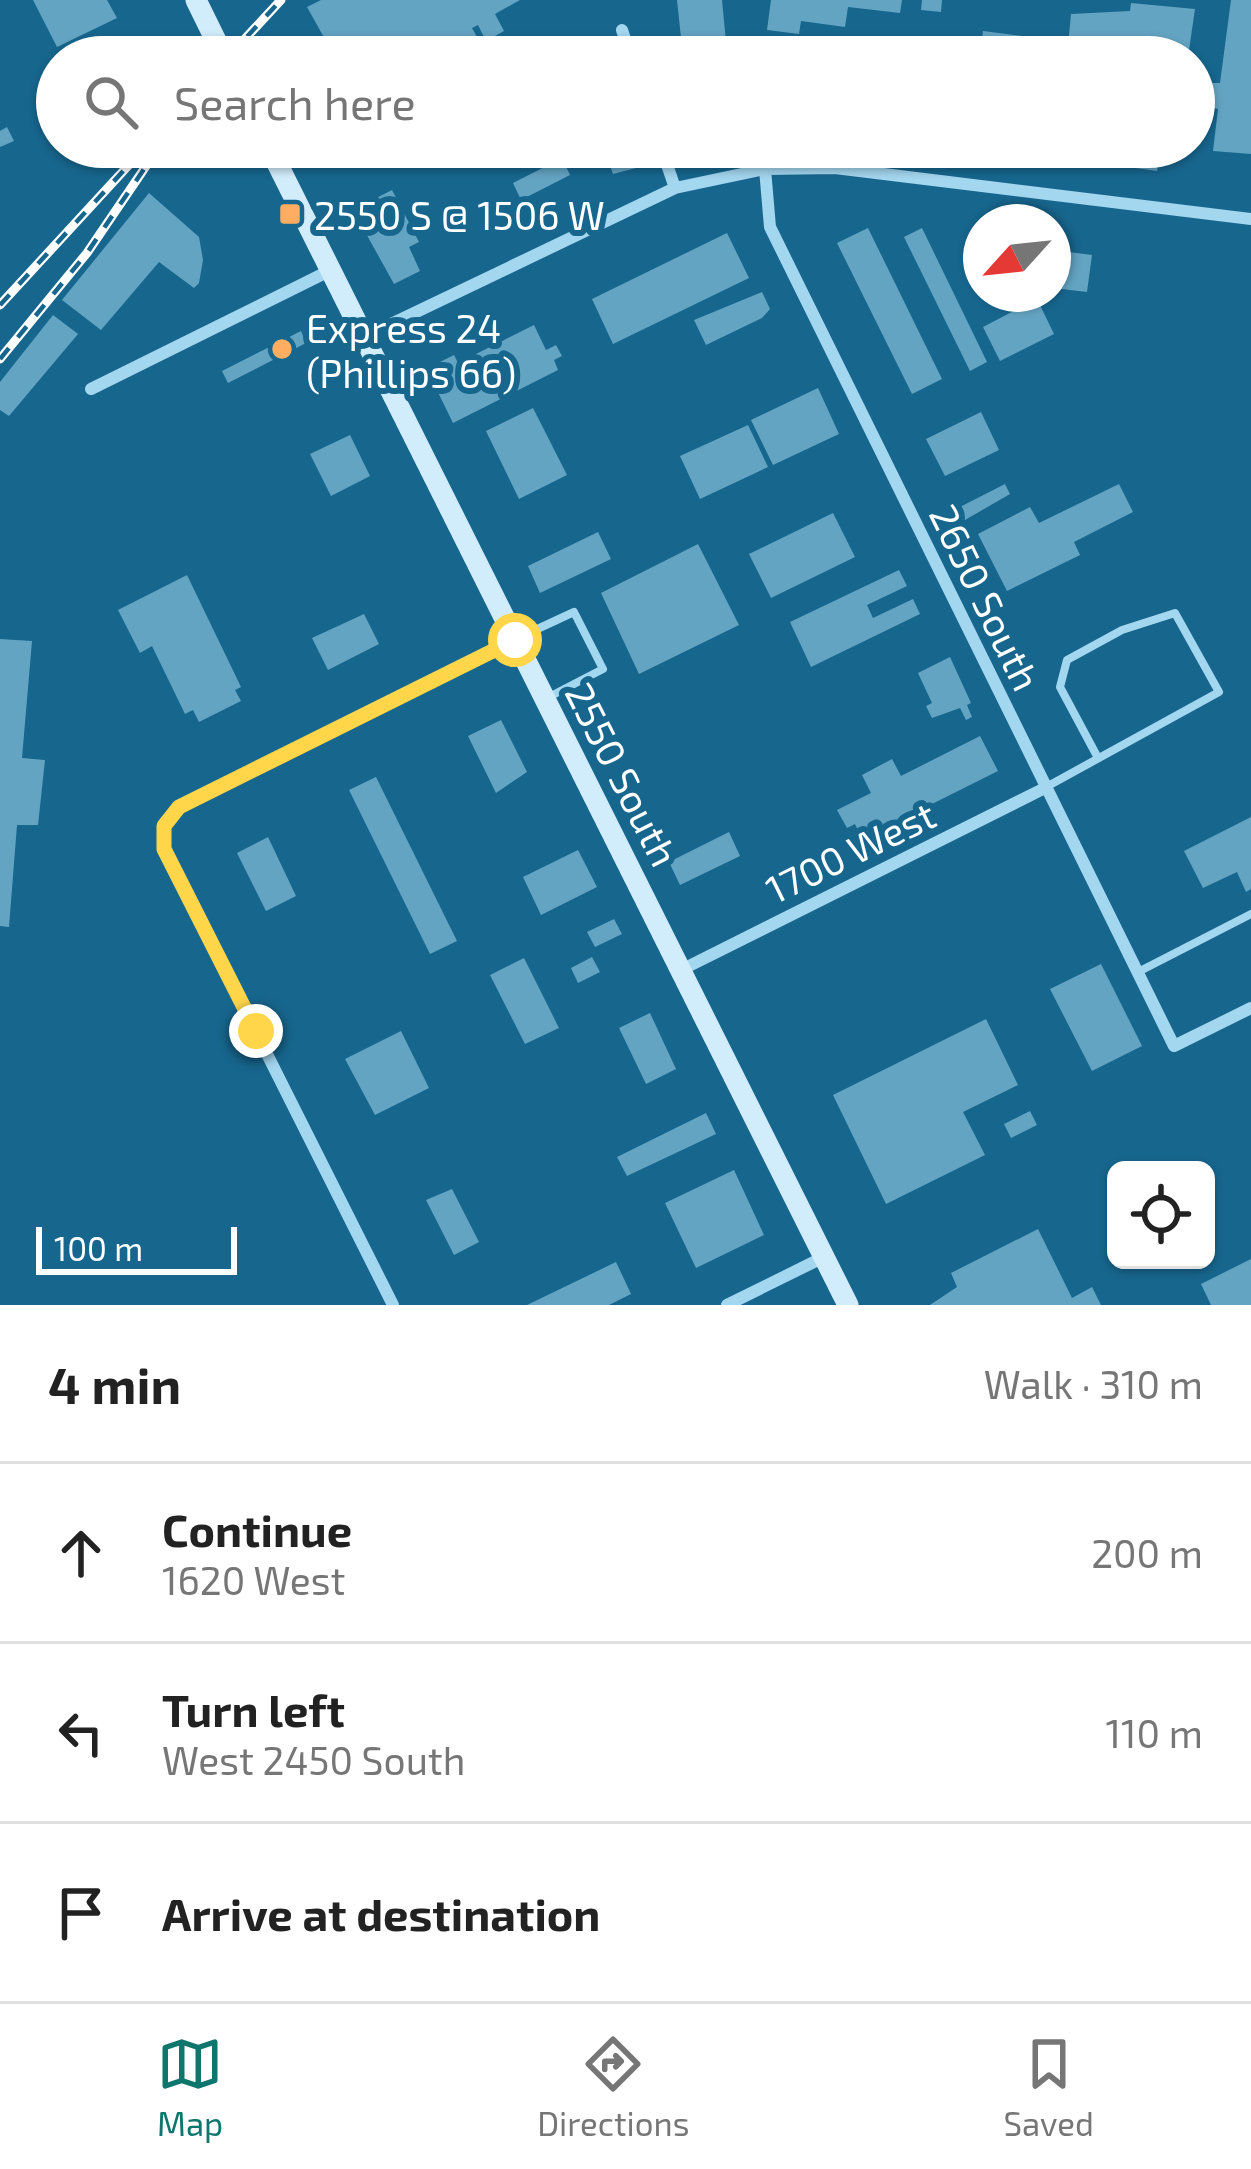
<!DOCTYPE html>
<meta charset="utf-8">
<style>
body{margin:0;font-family:"Exo 2",sans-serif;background:#f2f2f2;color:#222}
.controls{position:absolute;right:36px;bottom:36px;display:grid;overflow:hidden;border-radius:18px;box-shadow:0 3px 9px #0004}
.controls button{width:108px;height:108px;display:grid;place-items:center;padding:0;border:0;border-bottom:3px solid #e0e0e0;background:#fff;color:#222;font:60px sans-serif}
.compass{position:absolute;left:963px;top:204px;width:108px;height:108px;border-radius:50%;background:#fff;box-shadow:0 3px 9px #0004;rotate:243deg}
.scale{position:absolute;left:36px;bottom:30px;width:201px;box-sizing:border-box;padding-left:12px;border:6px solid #fff;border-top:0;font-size:33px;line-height:42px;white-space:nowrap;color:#fff;-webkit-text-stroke:9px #17668e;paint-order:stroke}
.stop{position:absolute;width:36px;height:36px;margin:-27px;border:9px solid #ffd54a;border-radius:50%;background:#fff}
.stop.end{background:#ffd54a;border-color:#fff;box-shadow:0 3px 12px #0008}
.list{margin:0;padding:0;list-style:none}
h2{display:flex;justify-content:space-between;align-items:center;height:156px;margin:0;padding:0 48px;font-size:51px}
h2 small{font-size:39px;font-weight:400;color:#767676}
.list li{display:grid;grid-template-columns:78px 1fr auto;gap:36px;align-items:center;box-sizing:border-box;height:180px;padding:0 48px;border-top:3px solid #e0e0e0}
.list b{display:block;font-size:45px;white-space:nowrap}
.list p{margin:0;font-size:39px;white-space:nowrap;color:#767676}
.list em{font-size:39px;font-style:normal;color:#767676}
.icon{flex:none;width:66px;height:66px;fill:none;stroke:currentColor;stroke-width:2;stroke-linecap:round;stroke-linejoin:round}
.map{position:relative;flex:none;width:1251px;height:1305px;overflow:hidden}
.search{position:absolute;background:#fff;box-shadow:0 3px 9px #0004;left:36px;right:36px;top:36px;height:132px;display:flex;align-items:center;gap:30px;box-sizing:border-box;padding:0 42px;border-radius:66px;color:#767676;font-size:45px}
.sheet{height:696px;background:#fff}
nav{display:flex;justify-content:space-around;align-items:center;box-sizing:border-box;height:168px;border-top:3px solid #e0e0e0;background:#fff;font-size:33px;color:#767676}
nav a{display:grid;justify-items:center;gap:6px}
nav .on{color:#0f766e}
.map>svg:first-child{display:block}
.building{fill:#63a4c3}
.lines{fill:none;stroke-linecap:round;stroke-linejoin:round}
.service{stroke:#a3d6ef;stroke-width:8}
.minor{stroke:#a3d6ef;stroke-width:12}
.secondary{stroke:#d1ecfb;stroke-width:21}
.rail-casing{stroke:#fff;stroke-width:9}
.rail{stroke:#17668e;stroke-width:4.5;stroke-dasharray:14;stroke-linecap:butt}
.route{stroke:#ffd54a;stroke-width:15}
.poi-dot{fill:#ffae61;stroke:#17668e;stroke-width:4.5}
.labels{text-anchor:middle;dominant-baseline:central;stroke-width:12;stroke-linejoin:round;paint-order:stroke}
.poi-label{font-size:39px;fill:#fff;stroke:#17668e;text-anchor:start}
.street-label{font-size:39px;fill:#fff;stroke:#17668e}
</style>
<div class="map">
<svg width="1251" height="1305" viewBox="0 0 1251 1305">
<rect width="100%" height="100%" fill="#17668e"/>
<path class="building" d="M33 0H107L117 18 57 47Z
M321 0H520L495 14 504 31 486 41 478 25 472 28 482 46 462 57H335L307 7Z
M677 0H722L726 42 682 47Z
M771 0H902L900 13 848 7 845 27 801 21 799 34 767 30Z
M922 0H942L941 12 921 10Z
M1231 0H1251V154L1213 151 1218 109 1209 107 1212 83H1220Z
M1131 3 1195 9 1188 57H1067L1071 14 1130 11Z
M983 31 1039 38 1036 57H980Z
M919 45 944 48 943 57H918Z
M806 51V57H773V54Z
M7 127 14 141 0 147V131Z
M497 147H533L504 161Z
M604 147H630L636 168 613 174Z
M1057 147H1161L1157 171 1056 157Z
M562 158 570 175 521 200 513 183Z
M392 190 419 242 409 247 420 271 394 284 353 210Z
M149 193 199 237 203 260 199 283 194 288 159 262 101 330 62 300Z
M868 228 942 379 912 394 837 243Z
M922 228 987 362 970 371 904 237Z
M727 233 749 278 613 344 592 299Z
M1053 250 1092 255 1087 292 1053 288Z
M762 292 770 309 762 318 706 345 694 320Z
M1037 299 1054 334 1000 361 983 327Z
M53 315 78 334 9 416 0 410V382Z
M534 325 546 350 556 345 562 356 554 360 558 370 453 423 430 376 440 371 436 364 454 355 458 363Z
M301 331 306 343 228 383 222 371Z
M818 388 839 434 773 465 751 420Z
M533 408 567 475 519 499 486 431Z
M981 412 999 450 945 476 926 439Z
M748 425 768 467 700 499 680 456Z
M350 435 370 476 331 496 310 454Z
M1005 484 1010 494 965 520 958 508Z
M1119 484 1133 512 1074 542 1080 555 1007 591 978 534 1030 507 1039 523Z
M833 513 855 557 771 598 749 554Z
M598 532 611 559 540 593 528 566Z
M698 544 739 625 639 674 601 593Z
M899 570 907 586 867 605 873 618 913 599 920 614 811 667 790 622Z
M187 575 241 687 235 690 241 701 199 722 193 710 185 714 152 646 140 653 118 610Z
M364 614 379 644 328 670 312 638Z
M0 639 32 641 22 758 45 760 38 825H17L9 927 0 926Z
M950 657 971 703 967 705 972 717 966 720 960 708 932 718 926 706 932 703 918 673Z
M501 720 527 772 496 793 468 736Z
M980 736 998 771 862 839 855 824 847 828 837 810 871 793 862 775 892 759 901 776Z
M376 777 457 941 430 954 349 790Z
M1251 817V889L1246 892 1237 872 1203 888 1184 851Z
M729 832 740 856 680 885 669 862Z
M268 837 296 896 266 911 237 853Z
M578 850 597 887 541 915 523 877Z
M614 919 622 934 595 947 587 932Z
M592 957 600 972 578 983 571 968Z
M524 958 559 1028 525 1044 490 975Z
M1101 964 1142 1046 1092 1071 1050 989Z
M650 1013 676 1069 646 1084 619 1028Z
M986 1019 1018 1085 963 1112 985 1155 886 1204 833 1095Z
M401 1031 429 1088 375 1115 345 1059Z
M1030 1111 1037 1125 1011 1138 1004 1124Z
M706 1113 716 1134 627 1176 617 1157Z
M734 1170 764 1235 696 1268 665 1203Z
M452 1189 479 1242 454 1255 426 1200Z
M1038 1229 1072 1298 1092 1287 1101 1305H930L957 1287 951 1273Z
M1251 1259V1305H1211L1201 1284Z
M616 1262 631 1294 609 1305H527Z"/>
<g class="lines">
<path class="service" d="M518 638 574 612 603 669 547 698
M1048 786 1219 692 1175 613 1122 630 1067 660 1060 687 1098 758
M1138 972 1251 914"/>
<path class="minor" d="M622 30 631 57
M661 147 675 188
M765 169 770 227 1174 1046 1251 1008
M364 337 675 188 765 169 835 168 1251 219
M91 389 331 270
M681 970 1047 787
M393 1305 164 849V826L179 807 516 640
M727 1305 824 1257"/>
<path class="secondary" d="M196 0 224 57
M269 147 848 1305"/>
<g class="rail-casing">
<path id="rail" d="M228 57 281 0
M0 305 138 155
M0 359 87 253 159 147"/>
</g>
<use href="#rail" class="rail"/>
</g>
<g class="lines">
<path class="route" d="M256 1031 164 849V826L179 807 515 640"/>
</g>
<g class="poi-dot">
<rect x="278" y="202" width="24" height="24" rx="6"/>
<circle cx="282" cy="349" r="12"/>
</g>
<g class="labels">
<g class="poi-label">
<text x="314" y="214">2550 S @ 1506 W</text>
<text x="306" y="327">Express 24<tspan x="306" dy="45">(Phillips 66)</tspan></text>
</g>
<g class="street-label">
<text transform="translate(986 597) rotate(64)">2650 South</text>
<text transform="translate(623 774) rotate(63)">2550 South</text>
<text transform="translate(850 851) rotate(-26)">1700 West</text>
</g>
</g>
</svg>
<div class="controls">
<button><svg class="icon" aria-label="locate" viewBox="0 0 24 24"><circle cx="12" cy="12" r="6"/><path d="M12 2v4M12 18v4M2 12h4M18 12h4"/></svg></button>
</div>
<svg class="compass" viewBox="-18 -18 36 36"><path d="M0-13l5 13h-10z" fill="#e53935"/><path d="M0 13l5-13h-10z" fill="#767676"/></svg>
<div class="scale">100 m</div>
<div class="stop" style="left:515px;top:640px"></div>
<div class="stop end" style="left:256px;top:1031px"></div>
<div class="search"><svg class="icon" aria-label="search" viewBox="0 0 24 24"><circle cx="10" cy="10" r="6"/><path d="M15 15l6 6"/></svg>Search here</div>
</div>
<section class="sheet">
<h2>4 min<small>Walk · 310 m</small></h2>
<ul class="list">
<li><svg class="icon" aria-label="ahead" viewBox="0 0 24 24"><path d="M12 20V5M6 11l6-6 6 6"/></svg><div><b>Continue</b><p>1620 West</p></div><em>200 m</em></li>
<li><svg class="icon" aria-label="left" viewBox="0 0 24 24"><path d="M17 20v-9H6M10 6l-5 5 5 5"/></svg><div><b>Turn left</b><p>West 2450 South</p></div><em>110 m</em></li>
<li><svg class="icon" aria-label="arrive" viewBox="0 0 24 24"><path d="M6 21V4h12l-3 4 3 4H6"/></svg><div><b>Arrive at destination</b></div></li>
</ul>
</section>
<nav>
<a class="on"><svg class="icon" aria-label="map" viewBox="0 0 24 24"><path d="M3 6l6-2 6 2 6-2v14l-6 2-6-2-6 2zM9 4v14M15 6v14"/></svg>Map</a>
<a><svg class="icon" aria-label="directions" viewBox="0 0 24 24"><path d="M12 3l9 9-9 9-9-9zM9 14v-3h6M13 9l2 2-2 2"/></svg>Directions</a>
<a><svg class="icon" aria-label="saved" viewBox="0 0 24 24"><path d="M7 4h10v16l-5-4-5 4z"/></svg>Saved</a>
</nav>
